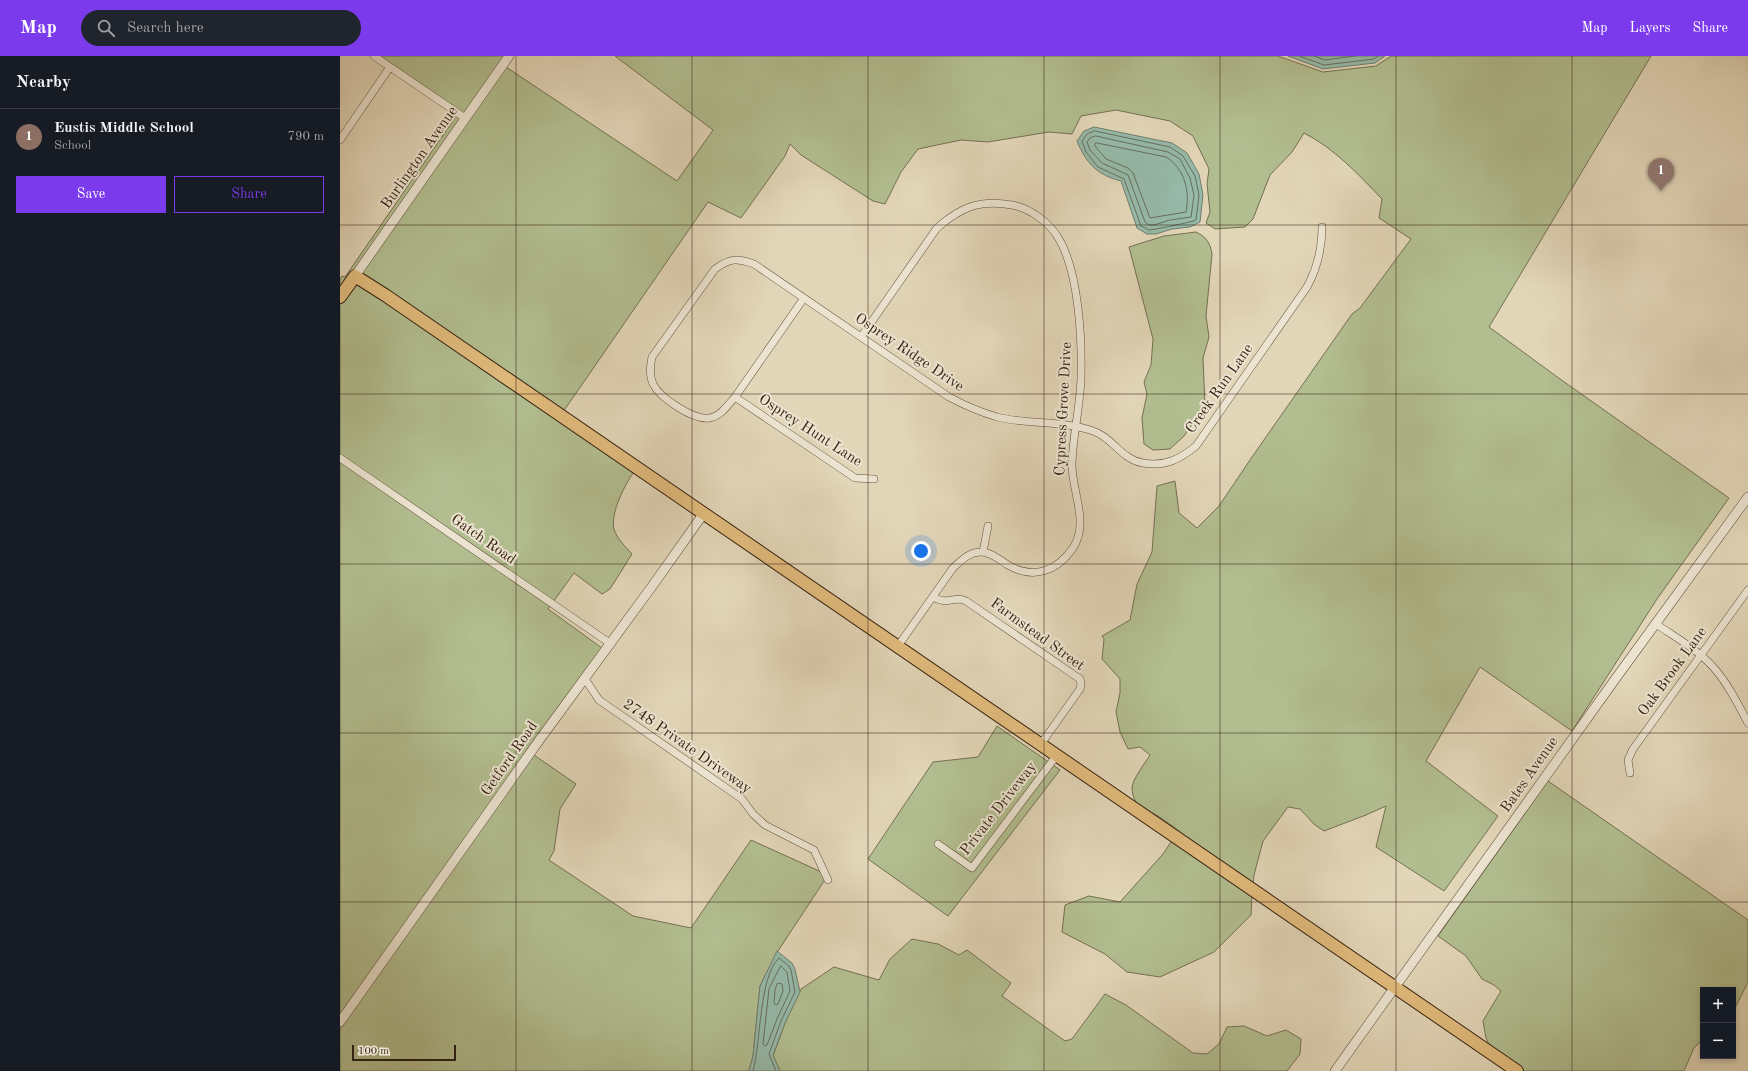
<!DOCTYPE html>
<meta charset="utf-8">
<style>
body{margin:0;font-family:"Old Standard TT",serif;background:#20242c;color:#f1f3f6}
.controls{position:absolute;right:12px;bottom:12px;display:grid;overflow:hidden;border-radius:0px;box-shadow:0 2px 6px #0003}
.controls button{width:36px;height:36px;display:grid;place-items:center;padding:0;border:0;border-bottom:1px solid #363941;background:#171b24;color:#f1f3f6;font:20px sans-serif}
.scale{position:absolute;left:12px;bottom:10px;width:104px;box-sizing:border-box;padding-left:4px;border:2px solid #372312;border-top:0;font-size:11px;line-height:14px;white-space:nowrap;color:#372312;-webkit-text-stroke:3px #ece4d1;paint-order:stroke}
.you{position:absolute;left:581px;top:495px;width:14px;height:14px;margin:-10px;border:3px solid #fff;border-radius:50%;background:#1a73e8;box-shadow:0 0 0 6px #1a73e833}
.badge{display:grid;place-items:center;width:26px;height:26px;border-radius:50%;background:#7c3aed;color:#fff;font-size:13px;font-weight:700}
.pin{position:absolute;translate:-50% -33px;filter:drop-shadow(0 1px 2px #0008)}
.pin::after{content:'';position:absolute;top:21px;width:14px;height:12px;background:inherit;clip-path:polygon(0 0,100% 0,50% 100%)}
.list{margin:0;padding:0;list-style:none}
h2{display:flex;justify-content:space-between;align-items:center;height:52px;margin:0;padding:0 16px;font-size:17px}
h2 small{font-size:13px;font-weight:400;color:#9ea1a6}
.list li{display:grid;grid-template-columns:26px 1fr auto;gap:12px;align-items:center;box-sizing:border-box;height:56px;padding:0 16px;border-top:1px solid #363941}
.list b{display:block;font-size:15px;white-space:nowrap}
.list p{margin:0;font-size:13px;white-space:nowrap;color:#9ea1a6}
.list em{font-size:13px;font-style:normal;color:#9ea1a6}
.actions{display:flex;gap:8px;padding:12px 16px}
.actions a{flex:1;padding:9px 0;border:1px solid #7c3aed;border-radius:0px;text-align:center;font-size:14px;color:#7c3aed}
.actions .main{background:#7c3aed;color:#fff}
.icon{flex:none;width:22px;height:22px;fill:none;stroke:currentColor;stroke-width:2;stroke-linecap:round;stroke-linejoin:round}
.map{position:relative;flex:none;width:1408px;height:1015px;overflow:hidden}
header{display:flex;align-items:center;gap:24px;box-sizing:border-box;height:56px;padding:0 20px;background:#7c3aed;color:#fff}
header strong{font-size:19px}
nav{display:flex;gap:22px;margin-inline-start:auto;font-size:14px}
.search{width:280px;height:36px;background:#20242c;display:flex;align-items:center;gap:10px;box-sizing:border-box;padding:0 14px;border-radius:22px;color:#9ea1a6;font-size:15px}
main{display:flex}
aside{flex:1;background:#171b24}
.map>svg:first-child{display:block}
.green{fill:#b2be90;stroke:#747051}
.water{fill:#96baaa;stroke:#707e6d}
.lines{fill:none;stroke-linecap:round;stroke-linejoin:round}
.shore{stroke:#666e5e;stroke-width:1}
.minor-casing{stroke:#62503c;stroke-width:8}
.tertiary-casing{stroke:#62503c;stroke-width:10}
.primary-casing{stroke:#372312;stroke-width:14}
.minor{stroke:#ece4d1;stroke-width:7}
.tertiary{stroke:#ece4d1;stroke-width:9}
.primary{stroke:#e1bb7c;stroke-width:12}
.grid{fill:none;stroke:#372312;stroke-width:1;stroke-opacity:0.55}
.labels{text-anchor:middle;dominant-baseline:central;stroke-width:4;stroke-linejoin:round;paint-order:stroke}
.street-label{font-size:15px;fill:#372312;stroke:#ece4d1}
</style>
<header>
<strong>Map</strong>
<div class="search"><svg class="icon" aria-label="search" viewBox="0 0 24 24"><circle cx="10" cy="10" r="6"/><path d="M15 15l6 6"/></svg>Search here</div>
<nav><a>Map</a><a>Layers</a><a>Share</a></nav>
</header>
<main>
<aside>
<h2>Nearby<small></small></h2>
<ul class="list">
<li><span class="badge" style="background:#8d6e63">1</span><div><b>Eustis Middle School</b><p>School</p></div><em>790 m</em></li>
</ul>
<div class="actions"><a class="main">Save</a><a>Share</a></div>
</aside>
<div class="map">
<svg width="1408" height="1015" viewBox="0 0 1408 1015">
<rect width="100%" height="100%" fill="#e2d6b8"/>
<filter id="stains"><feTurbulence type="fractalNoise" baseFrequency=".005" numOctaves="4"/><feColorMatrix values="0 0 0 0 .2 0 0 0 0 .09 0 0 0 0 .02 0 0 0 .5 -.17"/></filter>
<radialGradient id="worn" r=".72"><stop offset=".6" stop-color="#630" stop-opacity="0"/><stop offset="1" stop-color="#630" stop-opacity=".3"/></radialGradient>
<path class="green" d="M35 0H164L0 234V223L2 220 5 221 119 56Z
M275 0H938L983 16 1036 10 1051 0H1311L1149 271 1220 323 1389 442 1317 543 1232 675 1140 611 1086 705 1158 760 1104 835 1036 791 1046 750 1026 759 984 775 975 769 960 753 948 751 923 785 914 819 913 830 837 778 839 775C832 770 825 764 818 760 806 753 793 752 792 732 792 724 805 707 810 699L800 691 788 693 780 676 776 656 780 637V623L762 603 764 583 762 580 790 564 797 528 812 496 817 430 835 425 839 457 857 472 879 450 912 401 1012 258 1020 252 1071 183 1039 162 1042 143C1019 119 994 92 964 77L952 96 930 119 913 163 905 171 875 173 866 167 870 156 867 128 869 113 853 80 830 65 776 54 741 60 732 78 709 76 648 86 621 84 578 93 561 116 545 148 533 145 461 99 450 88 445 100 401 162 368 146 223 356 20 220 166 11 337 125 373 74Z
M856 176C866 181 870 186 872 198L866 260 869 281 863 302 865 350 844 380 830 393 813 394 804 388 802 362 807 338 804 326 811 309 813 283 789 191 824 180Z
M16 226 295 414C286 427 270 456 274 473 277 483 285 490 292 498L270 533 262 538 234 517 208 553 262 592 0 959V248Z
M657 670 720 714 608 860 528 803 593 706 638 701Z
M194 699 236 728 220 753 214 795 209 804 293 860 351 872 411 784 488 819 436 898 420 930 413 1000 409 1015H0V973Z
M1208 725 1408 864V926L1393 956V934H1363V983L1354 992 1344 1015H1183L1151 993 1146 982 1143 965 1161 935 1154 929 1142 923 1126 900 1098 880Z
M833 783 912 838 911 859 874 896 820 921 787 916 765 898 722 876 725 849 749 840 780 846 823 798Z
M572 883 598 888 619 899 627 894 671 927 662 940 725 985 732 983 765 938 786 949 853 997 867 998 879 988 887 971 904 970 927 980 946 974 961 983 960 998 947 1015H440L433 1000 445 967 461 933 494 911 539 924 550 903Z"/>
<path class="water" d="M948 0H1045L1035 7 983 13Z
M754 71 832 87 847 97 859 118 863 139 860 166 850 171 832 173 816 178H807L797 172 781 125C757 119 746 107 737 85L744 75Z
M437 895 452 907 455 913 460 936 445 967 433 999 440 1015H409L413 1000 420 930Z"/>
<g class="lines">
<path class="shore" d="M959 0 984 9 1034 3 1038 0
M974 0 985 4 1015 0
M755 75 830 91 843 100 855 120 859 139 856 164C853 166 812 174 809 174 806 173 804 171 801 170L784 123 758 111 746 96 742 85 747 78Z
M756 80 828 96 840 103 850 122 854 139 851 161 830 164 814 169H809L805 166 788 119 762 107 750 94 747 86 750 82Z
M757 87 826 101C845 113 850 135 846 156L810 162 793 117 788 112 766 103 755 90V88Z
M441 910 447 916 450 935 437 963 427 989 425 990 423 988 429 933Z
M438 927 442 928 443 935 438 948 436 949 434 947 435 934Z
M413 1015C421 987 419 920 439 902L449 910 451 914 455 936 441 965 429 998 436 1015"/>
<g class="minor-casing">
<path id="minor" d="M34 0 125 62
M0 84 50 11
M464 242 395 341C388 349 380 361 369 362 353 364 320 342 313 328 309 319 310 310 312 301L375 213C390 202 397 202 414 208L609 341C624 349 640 356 657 361 688 369 722 364 753 375 772 381 782 404 803 407 825 411 840 403 856 390L967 231C978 211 982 193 982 171
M521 281 597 172C621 151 640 143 672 149 690 152 710 167 719 183 739 217 742 284 741 322 740 351 733 379 732 407 731 434 750 466 733 492 717 515 694 524 668 509 660 504 651 496 641 496 629 496 622 504 613 512L558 590
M395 341 515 422 534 423
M0 402 271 588
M643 496 648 470
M593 541C608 550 615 539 626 545L740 623 741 628 740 633 701 688
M1316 568C1335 581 1358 594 1374 612 1388 628 1398 648 1408 667
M245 623 259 644 402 743 413 758 425 769 474 794 488 824
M1290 717 1288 704 1293 693 1408 534
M598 788 632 812 717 699"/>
</g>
<g class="tertiary-casing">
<path id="tertiary" d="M15 220 169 0
M0 966 198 686 313 529 364 457
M995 1015 1276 622 1408 441"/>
</g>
<g class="primary-casing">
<path id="primary" d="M0 241 15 220 45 239 1177 1015"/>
</g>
<use href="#minor" class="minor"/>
<use href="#tertiary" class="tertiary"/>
<use href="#primary" class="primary"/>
</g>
<path class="grid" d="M176 0V1015M352 0V1015M528 0V1015M704 0V1015M880 0V1015M1056 0V1015M1232 0V1015M0 169H1408M0 338H1408M0 508H1408M0 677H1408M0 846H1408"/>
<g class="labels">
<g class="street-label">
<text transform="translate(80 102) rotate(-55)">Burlington Avenue</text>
<text transform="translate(569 297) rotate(34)">Osprey Ridge Drive</text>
<text transform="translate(880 333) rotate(-55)">Creek Run Lane</text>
<text transform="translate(724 353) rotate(-87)">Cypress Grove Drive</text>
<text transform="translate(470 375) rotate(33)">Osprey Hunt Lane</text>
<text transform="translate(143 484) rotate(35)">Gatch Road</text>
<text transform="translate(697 579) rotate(36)">Farmstead Street</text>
<text transform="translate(1333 616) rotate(-54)">Oak Brook Lane</text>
<text transform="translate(347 691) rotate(35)">2748 Private Driveway</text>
<text transform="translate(170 703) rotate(-55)">Getford Road</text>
<text transform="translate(1190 719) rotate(-55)">Bates Avenue</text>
<text transform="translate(659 753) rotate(-52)">Private Driveway</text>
</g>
</g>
<rect width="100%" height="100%" filter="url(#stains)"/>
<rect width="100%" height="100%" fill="url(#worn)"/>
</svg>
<div class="controls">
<button>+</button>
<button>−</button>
</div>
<div class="scale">100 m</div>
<div class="you"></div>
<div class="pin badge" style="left:1321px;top:135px;background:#8d6e63">1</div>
</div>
</main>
